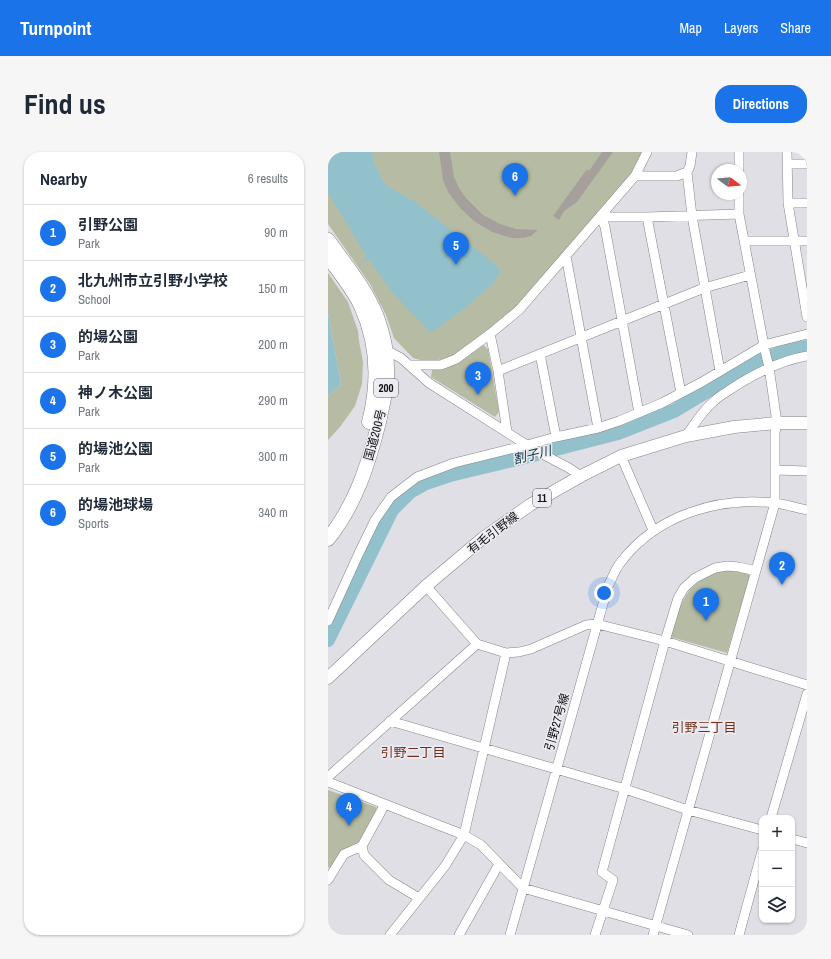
<!DOCTYPE html>
<meta charset="utf-8">
<style>
body{margin:0;font-family:"Archivo Narrow","Noto Sans JP",sans-serif;background:#f6f6f7;color:#1f2937}
.controls{position:absolute;right:12px;bottom:12px;display:grid;overflow:hidden;border-radius:8px;box-shadow:0 1px 3px #0004}
.controls button{width:36px;height:36px;display:grid;place-items:center;padding:0;border:0;border-bottom:1px solid #e0e1e3;background:#fff;color:#1f2937;font:20px sans-serif}
.compass{position:absolute;left:383px;top:12px;width:36px;height:36px;border-radius:50%;background:#fff;box-shadow:0 1px 3px #0004;rotate:106deg}
.you{position:absolute;left:276px;top:441px;width:14px;height:14px;margin:-10px;border:3px solid #fff;border-radius:50%;background:#1a73e8;box-shadow:0 0 0 6px #1a73e833}
.badge{display:grid;place-items:center;width:26px;height:26px;border-radius:50%;background:#1a73e8;color:#fff;font-size:13px;font-weight:700}
.pin{position:absolute;translate:-50% -33px;filter:drop-shadow(0 1px 2px #0008)}
.pin::after{content:'';position:absolute;top:21px;width:14px;height:12px;background:inherit;clip-path:polygon(0 0,100% 0,50% 100%)}
.list{margin:0;padding:0;list-style:none}
h2{display:flex;justify-content:space-between;align-items:center;height:52px;margin:0;padding:0 16px;font-size:17px}
h2 small{font-size:13px;font-weight:400;color:#747a83}
.list li{display:grid;grid-template-columns:26px 1fr auto;gap:12px;align-items:center;box-sizing:border-box;height:56px;padding:0 16px;border-top:1px solid #e0e1e3}
.list b{display:block;font-size:15px;white-space:nowrap}
.list p{margin:0;font-size:13px;white-space:nowrap;color:#747a83}
.list em{font-size:13px;font-style:normal;color:#747a83}
.icon{flex:none;width:22px;height:22px;fill:none;stroke:currentColor;stroke-width:2;stroke-linecap:round;stroke-linejoin:round}
.map{position:relative;flex:none;width:479px;height:783px;overflow:hidden;border-radius:16px}
header{display:flex;align-items:center;gap:24px;box-sizing:border-box;height:56px;padding:0 20px;background:#1a73e8;color:#fff}
header strong{font-size:19px}
nav{display:flex;gap:22px;margin-inline-start:auto;font-size:14px}
.intro{display:flex;align-items:center;justify-content:space-between;box-sizing:border-box;height:96px;padding:0 24px}
h1{margin:0;font-size:28px}
.button{padding:10px 18px;border-radius:16px;background:#1a73e8;color:#fff;font-size:14px;font-weight:700}
main{display:flex;gap:24px;padding:0 24px}
aside{flex:1;background:#fff;border-radius:16px;box-shadow:0 1px 3px #0004}
.map>svg:first-child{display:block}
.green{fill:#b6bca3}
.water{fill:#92c1cc}
.lines{fill:none;stroke-linecap:round;stroke-linejoin:round}
.river{stroke:#92c1cc;stroke-width:14}
.building{fill:#a5a09c}
.minor-casing{stroke:#848489;stroke-width:10}
.major-casing{stroke:#848489;stroke-width:13}
.highway-casing{stroke:#848489;stroke-width:15}
.minor{stroke:#fff;stroke-width:9}
.major{stroke:#fff;stroke-width:12}
.highway{stroke:#fff;stroke-width:14}
.labels{text-anchor:middle;dominant-baseline:central;stroke-width:3;stroke-linejoin:round;paint-order:stroke}
.shield{fill:#ececf2;stroke:#535356;stroke-width:1}
.shield-label{font-size:11px;font-weight:bold;fill:#111113}
.street-label{font-size:12px;fill:#111113;stroke:#ececf2}
.water-label{font-size:13px;font-style:italic;fill:#04323b;stroke:#ececf2}
.neighbourhood-label{font-size:13px;fill:#702d18;stroke:#ececf2}
</style>
<header>
<strong>Turnpoint</strong>
<nav><a>Map</a><a>Layers</a><a>Share</a></nav>
</header>
<div class="intro"><h1>Find us</h1><a class="button">Directions</a></div>
<main>
<aside>
<h2>Nearby<small>6 results</small></h2>
<ul class="list">
<li><span class="badge">1</span><div><b>引野公園</b><p>Park</p></div><em>90 m</em></li>
<li><span class="badge">2</span><div><b>北九州市立引野小学校</b><p>School</p></div><em>150 m</em></li>
<li><span class="badge">3</span><div><b>的場公園</b><p>Park</p></div><em>200 m</em></li>
<li><span class="badge">4</span><div><b>神ノ木公園</b><p>Park</p></div><em>290 m</em></li>
<li><span class="badge">5</span><div><b>的場池公園</b><p>Park</p></div><em>300 m</em></li>
<li><span class="badge">6</span><div><b>的場池球場</b><p>Sports</p></div><em>340 m</em></li>
</ul>
</aside>
<div class="map">
<svg width="479" height="783" viewBox="0 0 479 783">
<rect width="100%" height="100%" fill="#dfdfe5"/>
<path class="green" d="M0 0H314L306 21 191 154 126 203 107 209H96L85 206 66 186 58 163 42 132 0 72Z
M0 121 20 150 30 179 31 189 35 210 34 232 27 254 12 275 0 288V244L13 232 0 162Z
M155 193 160 197 171 260 167 265 103 225 104 218 119 216 139 204Z
M397 418 419 421 422 424 399 501 343 485C354 447 356 431 397 418Z
M0 638 48 655 49 659 33 688 3 716 0 715Z"/>
<path class="water" d="M1 0H44L46 11 56 31 66 38 86 49 168 113C170 116 172 118 171 122 169 133 115 173 103 181L63 139 41 107 35 110 34 108 39 105 0 41V4Z
M0 162 13 232 0 244Z
M479 190V200L463 203 446 209 444 199 467 192Z"/>
<g class="lines">
<path class="river" d="M0 488 64 358 82 340 98 331 122 323 197 305 290 281 346 259 426 211 462 197 479 195"/>
</g>
<path class="building" d="M111 0H122L126 25 131 36 138 46 155 63 172 72 188 77 210 78 203 84 195 86H184L164 80 146 69 132 56 120 40 115 28Z
M274 0H285L249 50 236 59 231 68 225 64 259 17 261 19Z"/>
<g class="lines">
<g class="minor-casing">
<path id="minor" d="M459 0 460 51 479 165
M459 12H479
M411 18V0
M359 20 364 64 392 219
M307 24H349L359 20 362 14 364 0
M460 51H479
M319 65 353 241
M417 89H479
M238 104 270 276
M162 182 170 219 179 280
M56 197 73 206 101 231 205 297 241 316 253 324
M212 202 228 285
M81 213H113L128 207 162 182 191 158 307 24 319 0
M170 219 376 136 422 123
M311 261 277 75 273 63 282 65H319L411 62
M358 284C367 272 374 259 385 250 389 246 395 242 400 239 424 223 450 209 479 204
M293 304 325 378
M447 318 479 319
M98 434 149 492 178 501 191 500 203 497 258 473 269 472 337 489 479 533
M0 469 31 401 47 368 63 345 89 325 126 311 199 293 228 285 270 276 291 269 334 251 374 230 436 193 479 182
M62 569 297 637 360 658 434 678
M0 625 149 492
M0 630 136 683 153 693 195 736 360 783
M443 666 479 542
M464 687 479 691
M34 694 36 703 61 728 91 746
M0 728 16 702 34 694 57 652
M62 783 117 714 136 683 178 501
M131 783 171 712
M182 783 280 434C284 427 287 417 293 410 329 363 389 345 446 351 457 352 468 356 479 358
M267 783 285 728 274 720 337 489 350 446 356 436 367 426 387 416 399 414 411 415 428 419
M325 783 447 351V280L449 271 441 215 437 199 411 62V42
M411 783 434 699"/>
</g>
<g class="major-casing">
<path id="major" d="M0 526 98 434 155 386 202 353 253 324 293 304 358 284 406 275 449 271H479"/>
</g>
<g class="highway-casing">
<path id="highway" d="M0 88C17 112 38 137 49 165 56 184 60 206 59 225 58 241 54 255 51 270 40 313 28 352 0 387
M0 105C12 121 25 137 33 154 50 191 51 231 41 270"/>
</g>
<use href="#minor" class="minor"/>
<use href="#major" class="major"/>
<use href="#highway" class="highway"/>
</g>
<g class="labels">
<g class="shield">
<rect x="46" y="227" width="24" height="18" rx="3"/>
<rect x="205" y="337" width="18" height="18" rx="3"/>
</g>
<g class="shield-label">
<text x="58" y="236">200</text>
<text x="214" y="346">11</text>
</g>
<g class="street-label">
<text transform="translate(47 283) rotate(-75)">国道200号</text>
<text transform="translate(165 381) rotate(-37)">有毛引野線</text>
<text transform="translate(229 570) rotate(-74)">引野27号線</text>
</g>
<g class="water-label">
<text transform="translate(204 303) rotate(-14)">割子川</text>
</g>
<g class="neighbourhood-label">
<text x="376" y="575">引野三丁目</text>
<text x="85" y="600">引野二丁目</text>
</g>
</g>
</svg>
<div class="controls">
<button>+</button>
<button>−</button>
<button><svg class="icon" aria-label="layers" viewBox="0 0 24 24"><path d="M12 4l9 5-9 5-9-5zM3 14l9 5 9-5"/></svg></button>
</div>
<svg class="compass" viewBox="-18 -18 36 36"><path d="M0-13l5 13h-10z" fill="#e53935"/><path d="M0 13l5-13h-10z" fill="#747a83"/></svg>
<div class="you"></div>
<div class="pin badge" style="left:378px;top:469px">1</div>
<div class="pin badge" style="left:454px;top:433px">2</div>
<div class="pin badge" style="left:150px;top:243px">3</div>
<div class="pin badge" style="left:21px;top:674px">4</div>
<div class="pin badge" style="left:128px;top:113px">5</div>
<div class="pin badge" style="left:187px;top:44px">6</div>
</div>
</main>
